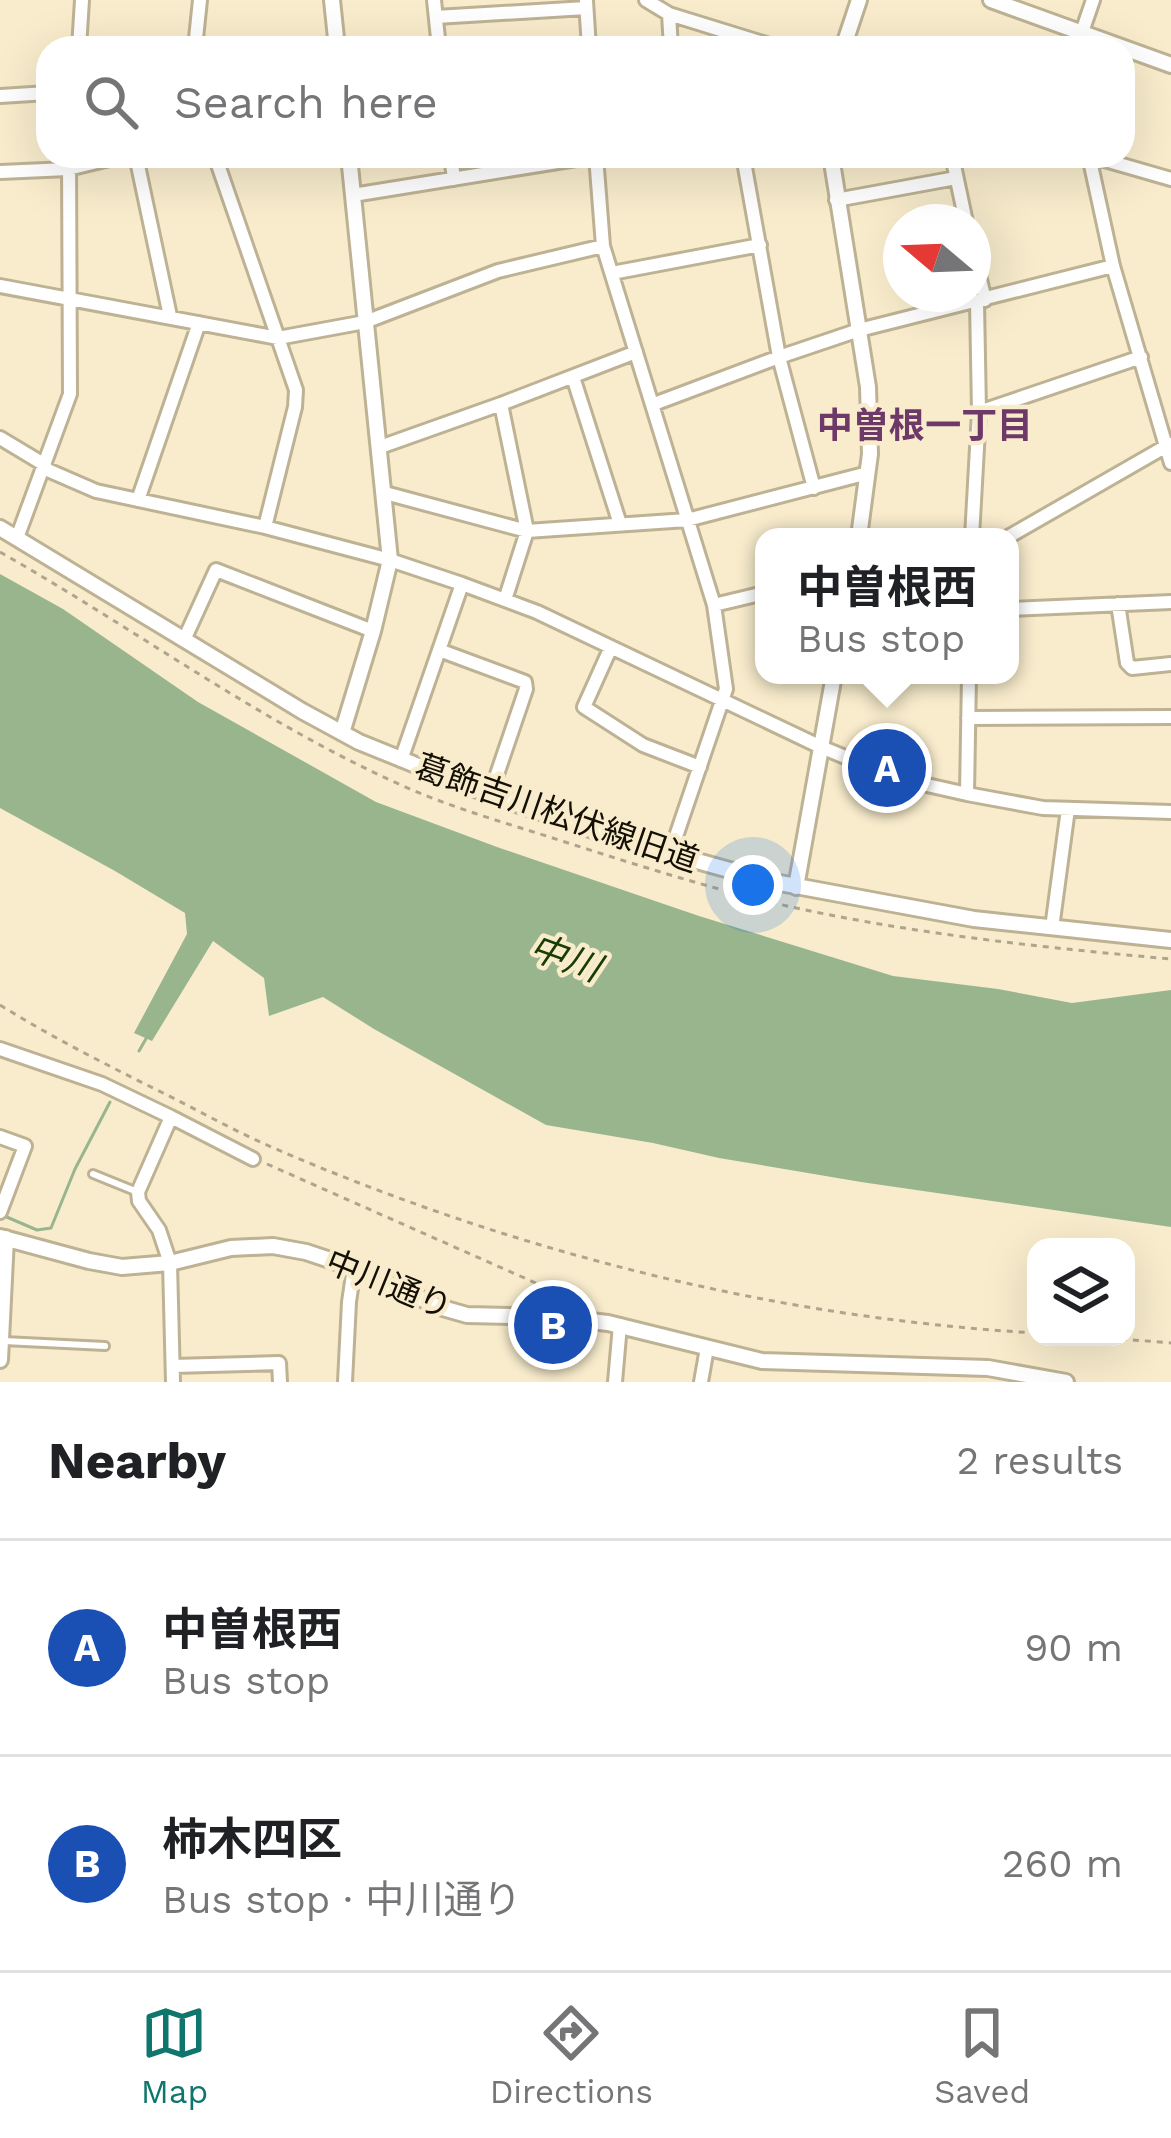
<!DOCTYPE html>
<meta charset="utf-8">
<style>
body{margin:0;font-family:"Work Sans","Noto Sans JP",sans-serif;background:#f6f6f6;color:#202124}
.controls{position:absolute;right:36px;bottom:36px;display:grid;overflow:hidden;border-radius:24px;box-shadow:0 12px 48px #0002}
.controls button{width:108px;height:108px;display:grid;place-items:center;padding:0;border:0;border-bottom:3px solid #e0e0e0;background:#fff;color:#202124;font:60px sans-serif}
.compass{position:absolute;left:883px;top:204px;width:108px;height:108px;border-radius:50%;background:#fff;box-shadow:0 12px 48px #0002;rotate:289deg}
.you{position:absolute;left:753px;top:885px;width:42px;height:42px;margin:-30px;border:9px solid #fff;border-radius:50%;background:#1a73e8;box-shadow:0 0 0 18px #1a73e833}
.badge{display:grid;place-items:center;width:78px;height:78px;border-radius:50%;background:#0f766e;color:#fff;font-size:39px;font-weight:700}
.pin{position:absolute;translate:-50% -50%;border:6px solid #fff;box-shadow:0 3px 12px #0006}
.popup{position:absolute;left:755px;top:528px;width:264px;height:156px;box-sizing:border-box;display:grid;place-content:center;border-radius:24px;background:#fff;filter:drop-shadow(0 3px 9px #0005);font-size:39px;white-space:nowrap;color:#757577}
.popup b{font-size:45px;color:#202124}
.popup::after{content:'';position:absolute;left:50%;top:100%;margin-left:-24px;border:24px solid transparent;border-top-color:#fff}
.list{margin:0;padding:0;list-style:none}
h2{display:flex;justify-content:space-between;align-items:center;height:156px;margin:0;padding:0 48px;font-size:51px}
h2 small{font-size:39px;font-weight:400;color:#757577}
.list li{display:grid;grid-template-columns:78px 1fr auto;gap:36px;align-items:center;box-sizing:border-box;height:216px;padding:0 48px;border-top:3px solid #e0e0e0}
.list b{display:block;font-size:45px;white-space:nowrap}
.list p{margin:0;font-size:39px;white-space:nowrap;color:#757577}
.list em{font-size:39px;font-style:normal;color:#757577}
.icon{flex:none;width:66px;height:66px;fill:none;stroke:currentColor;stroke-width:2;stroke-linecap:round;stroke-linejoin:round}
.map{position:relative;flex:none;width:1171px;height:1382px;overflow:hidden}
.search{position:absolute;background:#fff;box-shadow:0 12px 48px #0002;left:36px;right:36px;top:36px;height:132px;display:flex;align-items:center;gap:30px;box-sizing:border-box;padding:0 42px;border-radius:36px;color:#757577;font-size:45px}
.sheet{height:588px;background:#fff}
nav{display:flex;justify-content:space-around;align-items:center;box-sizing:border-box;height:168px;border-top:3px solid #e0e0e0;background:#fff;font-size:33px;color:#757577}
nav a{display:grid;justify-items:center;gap:6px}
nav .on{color:#0f766e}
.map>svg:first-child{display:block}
.water{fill:#99b58e}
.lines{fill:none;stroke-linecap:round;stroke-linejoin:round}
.stream{stroke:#99b58e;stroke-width:3}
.service-casing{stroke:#beb294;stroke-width:12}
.minor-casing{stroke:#beb294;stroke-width:18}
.tertiary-casing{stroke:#beb294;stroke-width:20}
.path{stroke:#afa58c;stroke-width:3;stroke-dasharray:6 6;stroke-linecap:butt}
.service{stroke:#fff;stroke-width:6}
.minor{stroke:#fff;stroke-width:12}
.tertiary{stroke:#fff;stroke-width:14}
.labels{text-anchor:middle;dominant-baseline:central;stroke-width:9;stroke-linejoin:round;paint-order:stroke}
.street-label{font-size:33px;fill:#141006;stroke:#f8eccc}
.neighbourhood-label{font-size:36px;font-weight:bold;fill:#6d3969;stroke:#f8eccc}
.water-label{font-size:36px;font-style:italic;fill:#183d03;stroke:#f8eccc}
</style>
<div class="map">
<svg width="1171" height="1382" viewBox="0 0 1171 1382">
<rect width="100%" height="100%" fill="#f8eccc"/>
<path class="water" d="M0 574 63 609 198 702 376 802 497 847 699 916 893 976 998 989 1072 1003 1171 990V1227L861 1182 719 1158 653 1143 546 1125 374 1029 323 997 269 1016 264 978 213 941 152 1041 134 1033 187 934 185 913 115 871 0 808Z"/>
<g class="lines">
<path class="stream" d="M139 1051 147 1037
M2 1215 37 1230 51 1228 75 1169 110 1102"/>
<g class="service-casing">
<path id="service" d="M93 1174 135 1191
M4 1341 105 1346"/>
</g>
<g class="minor-casing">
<path id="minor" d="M434 0 439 48
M646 0 669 14 779 48
M586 1 589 48
M669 14 671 48
M436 17 586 8
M1082 32 1093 0
M79 48 82 0
M195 48 200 0
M0 96 48 93
M136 156 170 316
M215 156 296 390 295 407 265 527
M451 156 454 179
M596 156 603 246 714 605 726 689 670 854
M743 156 779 357 814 488
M952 156 966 222
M1089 156 1113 266 1171 463
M1091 156 1171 179
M0 172 68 169 122 156
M353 195 595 156
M836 200 956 178
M973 251 985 300
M612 273 760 245
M0 286 278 338 365 322 498 271 603 246
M573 377 620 524
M501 404 527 531 505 600
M654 404 779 357 859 330 1113 266
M979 412 1141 357
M0 438 45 465
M380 447 501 404 636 352
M43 468 96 491 265 527 390 560 462 584 537 612 821 747 896 778 967 794 1043 808 1171 812
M385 493 527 531 687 520 868 473
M138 500 199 323
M972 537 979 412 977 302
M1008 537 1170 444
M17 538 70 394 69 156
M1118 604 1127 663 1132 668 1171 664
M714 605 764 593
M1010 609 1171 602
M184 640 216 570 373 631
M611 647 584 707 643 745 700 767
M439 650 525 682 526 689 490 795
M968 718 1171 717
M401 760 462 584
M967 794 969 675
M1052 928 1068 809
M0 1049 102 1084 171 1117 138 1192 139 1201 159 1230 170 1263 173 1382
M171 1117 253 1159
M0 1137 25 1146 0 1212
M173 1366 279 1363 280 1382
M345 1382 349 1302 354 1268
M615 1382 620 1325
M701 1382 707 1348"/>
</g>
<g class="tertiary-casing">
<path id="tertiary" d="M332 0 337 48
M991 0 1171 65
M843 48 859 0
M831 156 868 387 870 454 859 537
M0 528 302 711 359 742 490 795 625 841 769 881 974 919 1171 940
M342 733 373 631 390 560 349 156
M796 887 834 675
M0 1237 89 1261 122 1267 170 1263 231 1248 273 1246 306 1252 354 1268 439 1307 467 1315 555 1317 608 1323 762 1361 988 1368 1066 1382
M0 1360 6 1238"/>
</g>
<path class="path" d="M0 552C134 628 260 722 401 785 454 809 510 824 565 842 643 867 721 892 801 909 923 935 1047 948 1171 959
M0 1005C50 1036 101 1062 153 1088 194 1108 234 1131 276 1149 515 1252 775 1318 1036 1333
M267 1164 538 1284 557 1298 558 1304
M1097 1337 1171 1343"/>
<use href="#service" class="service"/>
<use href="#minor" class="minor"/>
<use href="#tertiary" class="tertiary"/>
</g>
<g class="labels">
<g class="street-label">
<text transform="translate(557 813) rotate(19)">葛飾吉川松伏線旧道</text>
<text transform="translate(389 1284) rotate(22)">中川通り</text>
</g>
<g class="neighbourhood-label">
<text x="925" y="426">中曽根一丁目</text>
</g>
<g class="water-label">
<text transform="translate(565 958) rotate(20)">中川</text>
</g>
</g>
</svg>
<div class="controls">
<button><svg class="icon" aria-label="layers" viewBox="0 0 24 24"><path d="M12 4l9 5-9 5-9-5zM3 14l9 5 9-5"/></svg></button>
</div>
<svg class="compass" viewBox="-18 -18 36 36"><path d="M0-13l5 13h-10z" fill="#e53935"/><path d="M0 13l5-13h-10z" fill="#757577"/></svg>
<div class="you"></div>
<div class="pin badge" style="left:887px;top:768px;background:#1a4fb4">A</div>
<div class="popup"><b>中曽根西</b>Bus stop</div>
<div class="pin badge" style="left:553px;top:1325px;background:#1a4fb4">B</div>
<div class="search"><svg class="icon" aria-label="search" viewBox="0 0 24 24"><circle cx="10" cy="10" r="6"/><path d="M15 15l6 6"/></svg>Search here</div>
</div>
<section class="sheet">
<h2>Nearby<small>2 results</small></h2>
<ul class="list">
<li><span class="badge" style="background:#1a4fb4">A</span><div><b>中曽根西</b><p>Bus stop</p></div><em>90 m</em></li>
<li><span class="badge" style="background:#1a4fb4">B</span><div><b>柿木四区</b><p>Bus stop · 中川通り</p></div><em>260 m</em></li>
</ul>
</section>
<nav>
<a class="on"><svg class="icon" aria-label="map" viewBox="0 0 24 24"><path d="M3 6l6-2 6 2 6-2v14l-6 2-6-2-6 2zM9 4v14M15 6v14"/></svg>Map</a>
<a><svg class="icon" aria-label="directions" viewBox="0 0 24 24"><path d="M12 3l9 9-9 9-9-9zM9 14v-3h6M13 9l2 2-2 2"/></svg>Directions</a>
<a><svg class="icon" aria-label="saved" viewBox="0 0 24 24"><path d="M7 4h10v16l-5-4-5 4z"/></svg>Saved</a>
</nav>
